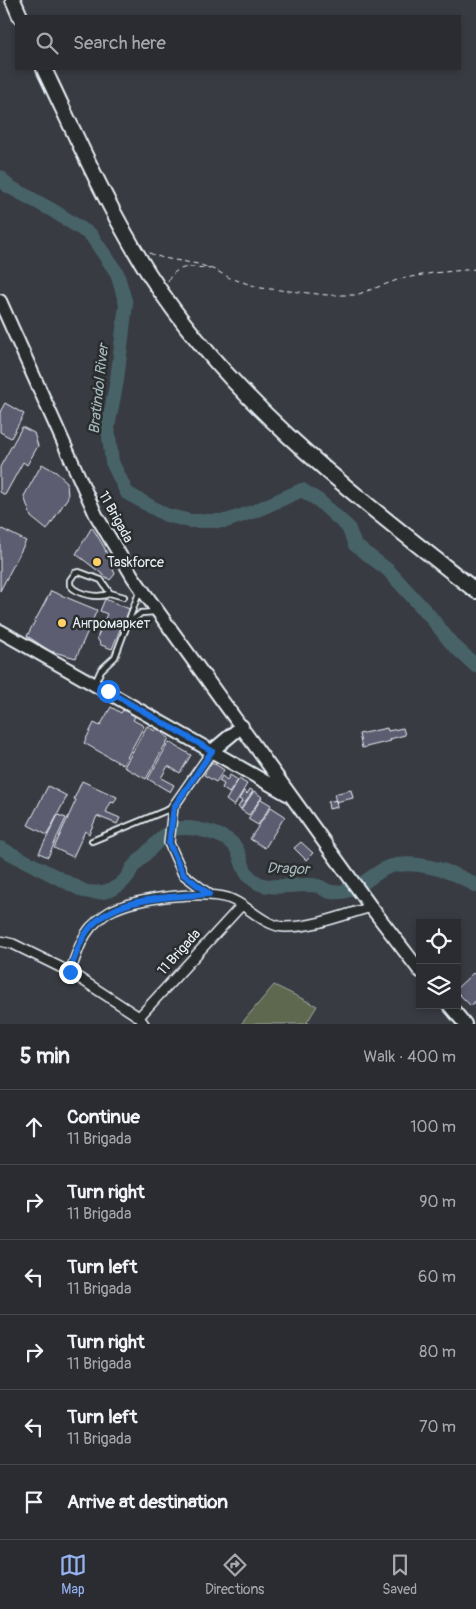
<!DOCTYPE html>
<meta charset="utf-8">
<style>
body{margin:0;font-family:Pangolin,sans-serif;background:#37383e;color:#f1f3f6}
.controls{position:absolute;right:15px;bottom:15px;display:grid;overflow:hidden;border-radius:0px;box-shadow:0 2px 8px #0003}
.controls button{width:45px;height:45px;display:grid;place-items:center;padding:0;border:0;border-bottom:1px solid #47484d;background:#2b2c32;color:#f1f3f6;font:25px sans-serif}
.stop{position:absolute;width:15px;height:15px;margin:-11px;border:4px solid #1a73e8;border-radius:50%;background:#fff}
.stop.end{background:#1a73e8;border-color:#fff;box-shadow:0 1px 5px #0008}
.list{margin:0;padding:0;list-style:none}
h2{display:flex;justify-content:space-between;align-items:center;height:65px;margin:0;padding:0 20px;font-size:21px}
h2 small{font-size:16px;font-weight:400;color:#a6a7ac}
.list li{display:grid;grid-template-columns:32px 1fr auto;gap:15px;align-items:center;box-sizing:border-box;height:75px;padding:0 20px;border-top:1px solid #47484d}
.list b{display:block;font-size:19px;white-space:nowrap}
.list p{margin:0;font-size:16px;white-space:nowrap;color:#a6a7ac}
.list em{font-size:16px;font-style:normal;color:#a6a7ac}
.icon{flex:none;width:28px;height:28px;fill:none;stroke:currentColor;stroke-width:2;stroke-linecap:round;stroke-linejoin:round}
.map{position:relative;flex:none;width:476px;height:1024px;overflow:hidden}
.search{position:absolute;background:#2b2c32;box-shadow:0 2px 8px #0003;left:15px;right:15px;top:15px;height:55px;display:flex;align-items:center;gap:12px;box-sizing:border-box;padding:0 18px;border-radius:0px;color:#a6a7ac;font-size:19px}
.sheet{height:515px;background:#2b2c32}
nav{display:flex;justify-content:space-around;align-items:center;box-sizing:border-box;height:70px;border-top:1px solid #47484d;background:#2b2c32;font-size:14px;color:#a6a7ac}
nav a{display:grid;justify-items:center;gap:2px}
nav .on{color:#95b2f1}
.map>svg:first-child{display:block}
.green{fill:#5d674f;stroke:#a2aca4}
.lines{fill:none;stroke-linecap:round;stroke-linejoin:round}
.river{stroke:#466468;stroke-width:14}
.building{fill:#5c5d6f;stroke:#e8f1f8}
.lane-casing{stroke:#e8f1f8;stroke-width:8}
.street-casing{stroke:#e8f1f8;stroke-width:12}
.secondary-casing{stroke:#e8f1f8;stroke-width:16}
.primary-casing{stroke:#e8f1f8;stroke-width:18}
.path{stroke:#e8f1f8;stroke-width:1;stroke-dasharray:5 4;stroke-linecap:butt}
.lane{stroke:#2a2d2e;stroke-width:4.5}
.street{stroke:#2a2d2e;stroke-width:9}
.secondary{stroke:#2a2d2e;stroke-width:12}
.primary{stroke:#2a2d2e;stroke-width:14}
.route{stroke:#1a73e8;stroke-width:6}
.poi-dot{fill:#ffd166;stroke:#2a2d2e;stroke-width:2}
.labels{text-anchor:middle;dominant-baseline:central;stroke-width:5;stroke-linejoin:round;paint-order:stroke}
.street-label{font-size:14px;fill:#e8f1f8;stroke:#2a2d2e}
.poi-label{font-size:14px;fill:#e8f1f8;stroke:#2a2d2e;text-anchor:start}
.water-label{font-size:15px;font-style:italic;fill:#a7b9be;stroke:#2a2d2e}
</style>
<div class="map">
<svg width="476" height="1024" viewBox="0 0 476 1024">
<rect width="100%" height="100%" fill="#393b42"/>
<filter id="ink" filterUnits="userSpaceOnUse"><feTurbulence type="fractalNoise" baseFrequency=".02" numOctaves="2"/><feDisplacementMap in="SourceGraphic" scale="10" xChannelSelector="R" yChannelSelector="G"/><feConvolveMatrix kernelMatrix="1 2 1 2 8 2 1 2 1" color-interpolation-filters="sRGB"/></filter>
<g filter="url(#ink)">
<path class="green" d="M274 985 317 1006 306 1024H241Z"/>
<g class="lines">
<path class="river" d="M0 177 8 186 52 210 91 235 117 273 126 304 117 380 108 427 112 462 127 493 166 515 190 521H226L255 511 302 490 318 500 348 527 355 545 388 570 429 615 452 644 476 666
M0 848 84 891C105 896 124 888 132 868 139 861 168 830 173 829 176 828 182 828 185 828 198 828 226 835 234 845 244 857 239 873 258 883 272 891 303 882 318 886 323 887 326 892 332 892 351 894 364 882 379 872 403 855 455 870 476 886"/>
</g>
<path class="building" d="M5 403 24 414 11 438 0 432V412Z
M22 427 34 433 38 446 27 465 23 462 5 495 0 492V467Z
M42 464 56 472 67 482 68 497 47 530 31 517 24 496Z
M92 527 104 547 115 574 110 580 76 554Z
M2 529 26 541 0 591V533Z
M51 591 97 610 76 658 50 651 27 636Z
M105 599 132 610 127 621 124 620 112 649 101 645 97 638 107 614 100 611Z
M111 707 121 713 123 710 135 716 133 720 144 726 123 765 84 743 94 723 100 726Z
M147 726 155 731 157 727 165 731 163 734 169 738 146 779 124 767Z
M387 728 388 731 403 728 405 735 390 739 391 741 362 748 359 734Z
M169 742 191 755 180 773 168 766 161 778 174 785 170 792 148 779Z
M212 762 224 770 216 782 204 775Z
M230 775 238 780 229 793 222 788 224 784 219 781 222 776 227 780Z
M239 779 247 784 234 806 226 800Z
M82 781 117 797 114 803 111 802 106 812 120 818 117 824 97 816 89 834 85 831 73 857 54 848 76 800 74 799Z
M48 786 67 796 47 835 28 825Z
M250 789 253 791 241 809 238 807 242 801 239 799 244 791 247 794Z
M351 790 353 798 336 802 334 794Z
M254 791 262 797 249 815 241 810Z
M261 799 271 805 258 825 248 819Z
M336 800 337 807 329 809 328 802Z
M271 807 285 816 265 848 250 839Z
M58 815 66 818 48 857 39 853Z
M301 842 313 853 306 860 294 848Z
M473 973 476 976V1000L471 1006 457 992V988Z"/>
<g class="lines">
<g class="lane-casing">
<path id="lane" d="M110 593C100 599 77 595 70 585V580L75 573 79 572 101 580 110 593 124 597
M129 623 141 613 155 612
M95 683 101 670 115 657 140 590
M92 841 172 808"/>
</g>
<g class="street-casing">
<path id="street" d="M209 894 183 874 169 843 173 807 212 751
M0 941 13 944 70 972 139 1017 144 1024
M70 972C76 957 80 940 91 927 97 921 107 912 115 909 140 898 202 890 228 898 247 904 263 926 285 927 314 927 344 915 371 907
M139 1017 241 906"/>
</g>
<g class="secondary-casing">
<path id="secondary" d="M0 301 96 515 133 577 371 907 420 971
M0 631 287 794
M212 751 242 726
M449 1005 465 1024"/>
</g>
<g class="primary-casing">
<path id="primary" d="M13 0 20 16
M44 69C77 138 108 209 149 274 232 403 357 497 476 591"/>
</g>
<path class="path" d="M149 253 163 258 198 264 215 270 230 278 261 288 327 295H356L400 279 433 273 476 269
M168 281C176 264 194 266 210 269
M307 1023 310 1024"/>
<use href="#lane" class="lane"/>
<use href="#street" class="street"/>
<use href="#secondary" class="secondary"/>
<use href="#primary" class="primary"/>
</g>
</g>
<g class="lines" filter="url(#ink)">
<path class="route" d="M70 972C74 960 78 946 84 936 108 896 169 897 209 894L183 874 169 843 174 807 212 751 108 691"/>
</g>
<g class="poi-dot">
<circle cx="97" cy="562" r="5"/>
<circle cx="62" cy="623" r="5"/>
</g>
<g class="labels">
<g class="street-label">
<text transform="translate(116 517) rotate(61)">11 Brigada</text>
<text transform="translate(179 952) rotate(-48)">11 Brigada</text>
</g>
<g class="poi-label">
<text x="107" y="562">Taskforce</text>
<text x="72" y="623">Ангромаркет</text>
</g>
<g class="water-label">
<text transform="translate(99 389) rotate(-84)">Bratindol River</text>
<text transform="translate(288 869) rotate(2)">Dragor</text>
</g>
</g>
</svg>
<div class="controls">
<button><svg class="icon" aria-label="locate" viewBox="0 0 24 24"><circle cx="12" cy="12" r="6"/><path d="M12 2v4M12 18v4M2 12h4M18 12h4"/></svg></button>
<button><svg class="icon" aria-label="layers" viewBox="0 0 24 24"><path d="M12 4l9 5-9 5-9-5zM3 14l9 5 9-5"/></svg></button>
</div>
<div class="stop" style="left:108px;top:691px"></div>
<div class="stop end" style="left:70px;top:972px"></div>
<div class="search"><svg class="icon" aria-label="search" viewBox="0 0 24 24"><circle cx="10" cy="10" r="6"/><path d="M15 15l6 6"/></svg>Search here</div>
</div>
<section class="sheet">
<h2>5 min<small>Walk · 400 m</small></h2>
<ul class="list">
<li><svg class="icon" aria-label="ahead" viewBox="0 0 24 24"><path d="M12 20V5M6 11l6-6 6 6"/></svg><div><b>Continue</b><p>11 Brigada</p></div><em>100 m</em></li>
<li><svg class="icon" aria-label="right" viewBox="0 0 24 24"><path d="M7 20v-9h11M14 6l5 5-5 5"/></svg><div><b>Turn right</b><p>11 Brigada</p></div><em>90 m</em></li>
<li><svg class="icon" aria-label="left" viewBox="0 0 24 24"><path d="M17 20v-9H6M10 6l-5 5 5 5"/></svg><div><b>Turn left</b><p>11 Brigada</p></div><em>60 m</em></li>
<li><svg class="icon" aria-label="right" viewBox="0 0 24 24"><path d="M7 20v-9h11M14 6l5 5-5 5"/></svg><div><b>Turn right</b><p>11 Brigada</p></div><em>80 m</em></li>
<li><svg class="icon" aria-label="left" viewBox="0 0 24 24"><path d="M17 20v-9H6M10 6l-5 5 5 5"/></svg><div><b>Turn left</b><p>11 Brigada</p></div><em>70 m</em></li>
<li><svg class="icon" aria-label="arrive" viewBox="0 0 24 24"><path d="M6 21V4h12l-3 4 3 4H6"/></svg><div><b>Arrive at destination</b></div></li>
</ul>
</section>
<nav>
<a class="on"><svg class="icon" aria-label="map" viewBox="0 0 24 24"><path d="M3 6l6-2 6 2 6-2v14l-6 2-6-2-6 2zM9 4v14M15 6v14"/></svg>Map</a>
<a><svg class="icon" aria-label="directions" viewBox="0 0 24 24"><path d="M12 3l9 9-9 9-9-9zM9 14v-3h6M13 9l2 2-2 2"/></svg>Directions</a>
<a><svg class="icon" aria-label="saved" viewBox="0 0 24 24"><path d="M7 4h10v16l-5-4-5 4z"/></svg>Saved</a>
</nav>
